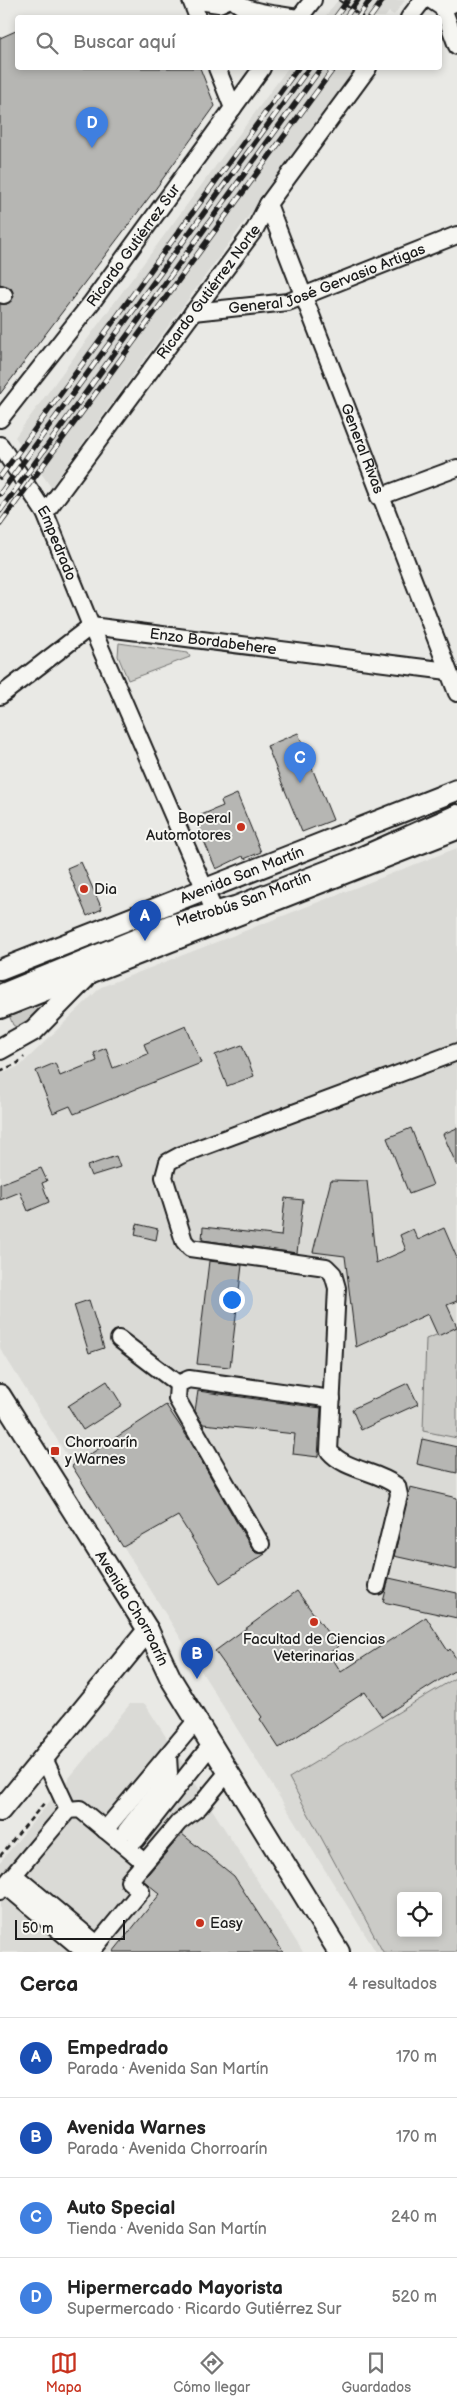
<!DOCTYPE html>
<html lang="es">
<meta charset="utf-8">
<style>
body{margin:0;font-family:"Balsamiq Sans",sans-serif;background:#f6f6f6;color:#222}
.controls{position:absolute;right:15px;bottom:15px;display:grid;overflow:hidden;border-radius:5px;box-shadow:0 2px 8px #0003}
.controls button{width:45px;height:45px;display:grid;place-items:center;padding:0;border:0;border-bottom:1px solid #e0e0e0;background:#fff;color:#222;font:25px sans-serif}
.scale{position:absolute;left:15px;bottom:12px;width:110px;box-sizing:border-box;padding-left:5px;border:2px solid #1c1c1c;border-top:0;font-size:14px;line-height:18px;white-space:nowrap;color:#1c1c1c;-webkit-text-stroke:4px #f6f6f2;paint-order:stroke}
.you{position:absolute;left:231px;top:1299px;width:18px;height:18px;margin:-12px;border:4px solid #fff;border-radius:50%;background:#1a73e8;box-shadow:0 0 0 8px #1a73e833}
.badge{display:grid;place-items:center;width:32px;height:32px;border-radius:50%;background:#c8321e;color:#fff;font-size:16px;font-weight:700}
.pin{position:absolute;translate:-50% -41px;filter:drop-shadow(0 1px 2px #0008)}
.pin::after{content:'';position:absolute;top:26px;width:18px;height:15px;background:inherit;clip-path:polygon(0 0,100% 0,50% 100%)}
.list{margin:0;padding:0;list-style:none}
h2{display:flex;justify-content:space-between;align-items:center;height:65px;margin:0;padding:0 20px;font-size:21px}
h2 small{font-size:16px;font-weight:400;color:#767676}
.list li{display:grid;grid-template-columns:32px 1fr auto;gap:15px;align-items:center;box-sizing:border-box;height:80px;padding:0 20px;border-top:1px solid #e0e0e0}
.list b{display:block;font-size:19px;white-space:nowrap}
.list p{margin:0;font-size:16px;white-space:nowrap;color:#767676}
.list em{font-size:16px;font-style:normal;color:#767676}
.icon{flex:none;width:28px;height:28px;fill:none;stroke:currentColor;stroke-width:2;stroke-linecap:round;stroke-linejoin:round}
.map{position:relative;flex:none;width:457px;height:1952px;overflow:hidden}
.search{position:absolute;background:#fff;box-shadow:0 2px 8px #0003;left:15px;right:15px;top:15px;height:55px;display:flex;align-items:center;gap:12px;box-sizing:border-box;padding:0 18px;border-radius:5px;color:#767676;font-size:19px}
.sheet{height:385px;background:#fff}
nav{display:flex;justify-content:space-around;align-items:center;box-sizing:border-box;height:70px;border-top:1px solid #e0e0e0;background:#fff;font-size:14px;color:#767676}
nav a{display:grid;justify-items:center;gap:2px}
nav .on{color:#c8321e}
.map>svg:first-child{display:block}
.built{fill:#dadad6;fill-rule:evenodd}
.green{fill:#cbcbc7;stroke:#747472;fill-rule:evenodd}
.building{fill:#b6b6b3;stroke:#1c1c1c}
.lines{fill:none;stroke-linecap:round;stroke-linejoin:round}
.minor-casing{stroke:#1c1c1c;stroke-width:20}
.major-casing{stroke:#1c1c1c;stroke-width:24}
.path{stroke:#1c1c1c;stroke-width:2.5;stroke-dasharray:5 4;stroke-linecap:butt}
.minor{stroke:#f6f6f2;stroke-width:16}
.major{stroke:#f6f6f2;stroke-width:20}
.rail-casing{stroke:#1c1c1c;stroke-width:5.5}
.rail{stroke:#f6f6f2;stroke-width:4;stroke-dasharray:11;stroke-linecap:butt}
.path-bridge{stroke:#1c1c1c;stroke-width:2.5;stroke-dasharray:5 4;stroke-linecap:butt}
.poi-dot{fill:#c8321e;stroke:#f6f6f2;stroke-width:2}
.labels{text-anchor:middle;dominant-baseline:central;stroke-width:4;stroke-linejoin:round;paint-order:stroke}
.street-label{font-size:15px;fill:#1c1c1c;stroke:#f6f6f2}
.poi-label{font-size:15px;fill:#1c1c1c;stroke:#f6f6f2;text-anchor:start}
</style>
<div class="map">
<svg width="457" height="1952" viewBox="0 0 457 1952">
<rect width="100%" height="100%" fill="#e9e9e5"/>
<filter id="ink" filterUnits="userSpaceOnUse"><feTurbulence type="fractalNoise" baseFrequency=".02" numOctaves="2"/><feDisplacementMap in="SourceGraphic" scale="10" xChannelSelector="R" yChannelSelector="G"/><feConvolveMatrix kernelMatrix="1 2 1 2 8 2 1 2 1" color-interpolation-filters="sRGB"/></filter>
<g filter="url(#ink)">
<path class="built" d="M338 0H405L394 15 389 12 385 17H325Z
M288 68H357L51 487 15 437Z
M457 848V1952H376L0 1348V1074L20 1066 101 987ZM401 1896H438V1933H401Z
M130 1704H145L303 1952H0V1862Z"/>
<path class="green" d="M119 643 188 653 190 657 128 680 118 656Z
M57 993 35 1017 18 1028 13 1025 9 1015Z
M457 1327V1438L423 1431 426 1339Z
M457 1677V1952H383L289 1778ZM401 1896H438V1933H401Z"/>
<path class="building" d="M18 30V68H200L215 106 154 191 0 394V304H7L14 297 11 288 0 284V38Z
M298 733 333 820 302 832 267 746Z
M237 794 261 852 244 859 243 856 216 869 194 818 223 806 221 801Z
M81 862 102 909 87 916 67 868Z
M186 1026 201 1063 74 1114 70 1106 53 1113 36 1071 55 1063 60 1076 97 1061 94 1053 106 1048 113 1068 148 1054 144 1044Z
M242 1045 254 1076 227 1086 215 1055Z
M411 1128 433 1185 409 1194 387 1138Z
M457 1128V1166L443 1134Z
M116 1156 120 1167 91 1176 87 1166Z
M41 1168 47 1181 42 1183 49 1202 28 1211 20 1192 0 1200V1184Z
M331 1180 367 1181 376 1263 406 1250 400 1235 413 1229 418 1240 444 1228 457 1258V1301L447 1305 457 1327 438 1336 428 1314 356 1347 345 1256 313 1252Z
M285 1198 303 1200 297 1253 202 1240 203 1227 281 1236Z
M137 1224 158 1229 156 1240 135 1235Z
M209 1261 242 1265 230 1367 197 1364Z
M89 1300 104 1348 89 1353 74 1305Z
M107 1381 122 1405 83 1430 68 1406Z
M408 1383 418 1404 361 1430 352 1409Z
M198 1391 321 1408 318 1457 293 1454 295 1434 203 1424 195 1411Z
M166 1405 190 1441 252 1549 256 1553 265 1554 220 1583 178 1516 123 1547 72 1466Z
M422 1439 457 1447V1473L417 1464Z
M410 1487 457 1498V1570L394 1556Z
M389 1578 457 1593V1618L383 1602Z
M297 1591 338 1647 329 1653 341 1672 426 1617 448 1651 450 1649 457 1660V1669L382 1717 365 1692 279 1748 260 1719 262 1717 215 1651Z
M182 1834 234 1876 283 1952H113L160 1894 143 1880Z"/>
<g class="lines">
<g class="minor-casing">
<g id="minor">
<path d="M191 0 219 4 228 0"/>
<path d="M191 0 198 18"/>
<path d="M234 0C243 13 283 15 298 18"/>
<path d="M431 0 443 8 457 46"/>
<path d="M443 8 457 2"/>
<path d="M299 18 313 0"/>
<path d="M409 18 423 0"/>
<path d="M217 68 233 108"/>
<path id="s1" d="M268 204 457 693"/>
<path d="M0 294 4 295"/>
<path id="s2" d="M193 312 288 302 457 235"/>
<path id="s3" d="M0 419 92 302 262 68"/>
<path id="s4" d="M0 445 45 513 91 626 219 922"/>
<path d="M379 497 457 468"/>
<path id="s5" d="M45 513 255 229 268 204 368 68"/>
<path id="s6" d="M0 696 91 626 448 671"/>
<path id="s7" d="M0 993 171 923 235 905 353 859 457 813"/>
<path d="M119 1339 178 1384"/>
<path d="M261 1544 177 1399 178 1384 189 1379 332 1399"/>
<path d="M377 1586 399 1495 397 1486C376 1470 346 1471 329 1451L337 1288 333 1274 326 1267 190 1248 184 1241 164 1177 168 1162 181 1155 457 1052"/>
<path d="M43 1756 68 1810"/>
<path d="M105 1830 196 1721"/>
<path d="M126 1831 165 1781 169 1773 168 1756"/>
<path d="M136 1840 211 1745"/>
<path d="M14 1875 97 1944"/>
<path d="M5 1885 79 1947"/>
<path d="M0 1891 68 1810 80 1809 144 1862"/>
<path d="M91 1952 141 1891 129 1881 179 1822 199 1807 228 1772"/>
</g>
</g>
<g class="major-casing">
<g id="major">
<path id="s8" d="M0 970 457 790"/>
<path d="M0 1008 457 829"/>
<path d="M0 1049 34 1030 85 978"/>
<path id="s9" d="M0 1395 148 1630 171 1679 339 1952"/>
<path d="M0 1811 148 1630"/>
</g>
</g>
<path class="path" d="M0 1071 18 1063 24 1057
M0 1856 45 1802"/>
<use href="#minor" class="minor"/>
<use href="#major" class="major"/>
<g class="rail-casing">
<path id="rail" d="M335 18 348 0
M345 18 358 0
M358 18 370 0
M370 18 383 0
M0 477 298 68
M0 494 309 68
M0 511 321 68
M0 524 334 68"/>
</g>
<use href="#rail" class="rail"/>
<path class="path-bridge" d="M339 0 363 18"/>
</g>
</g>
<g class="poi-dot">
<circle cx="241" cy="827" r="5"/>
<circle cx="84" cy="889" r="5"/>
<rect x="50" y="1446" width="10" height="10" rx="2.5"/>
<circle cx="314" cy="1622" r="5"/>
<circle cx="200" cy="1923" r="5"/>
</g>
<g class="labels">
<g class="street-label">
<text stroke="none"><textPath href="#s3" startOffset="219">Ricardo Gutiérrez Sur</textPath></text>
<text stroke="none"><textPath href="#s2" startOffset="139">General José Gervasio Artigas</textPath></text>
<text stroke="none"><textPath href="#s5" startOffset="275">Ricardo Gutiérrez Norte</textPath></text>
<text stroke="none"><textPath href="#s1" startOffset="262">General Rivas</textPath></text>
<text stroke="none"><textPath href="#s4" startOffset="114">Empedrado</textPath></text>
<text stroke="none"><textPath href="#s6" startOffset="238">Enzo Bordabehere</textPath></text>
<text stroke="none"><textPath href="#s8" startOffset="260">Avenida San Martín</textPath></text>
<text stroke="none"><textPath href="#s7" startOffset="261">Metrobús San Martín</textPath></text>
<text stroke="none"><textPath href="#s9" startOffset="251">Avenida Chorroarín</textPath></text>
</g>
<g class="poi-label">
<text x="231" y="818" text-anchor="end">Boperal<tspan x="231" dy="17">Automotores</tspan></text>
<text x="94" y="889">Dia</text>
<text x="65" y="1442">Chorroarín<tspan x="65" dy="17">y Warnes</tspan></text>
<text x="314" y="1639" text-anchor="middle">Facultad de Ciencias<tspan x="314" dy="17">Veterinarias</tspan></text>
<text x="210" y="1923">Easy</text>
</g>
</g>
</svg>
<div class="controls">
<button><svg class="icon" aria-label="locate" viewBox="0 0 24 24"><circle cx="12" cy="12" r="6"/><path d="M12 2v4M12 18v4M2 12h4M18 12h4"/></svg></button>
</div>
<div class="scale">50 m</div>
<div class="you"></div>
<div class="pin badge" style="left:145px;top:941px;background:#1a4fb4">A</div>
<div class="pin badge" style="left:197px;top:1679px;background:#1a4fb4">B</div>
<div class="pin badge" style="left:300px;top:783px;background:#3f7fe0">C</div>
<div class="pin badge" style="left:92px;top:148px;background:#3f7fe0">D</div>
<div class="search"><svg class="icon" aria-label="search" viewBox="0 0 24 24"><circle cx="10" cy="10" r="6"/><path d="M15 15l6 6"/></svg>Buscar aquí</div>
</div>
<section class="sheet">
<h2>Cerca<small>4 resultados</small></h2>
<ul class="list">
<li><span class="badge" style="background:#1a4fb4">A</span><div><b>Empedrado</b><p>Parada · Avenida San Martín</p></div><em>170 m</em></li>
<li><span class="badge" style="background:#1a4fb4">B</span><div><b>Avenida Warnes</b><p>Parada · Avenida Chorroarín</p></div><em>170 m</em></li>
<li><span class="badge" style="background:#3f7fe0">C</span><div><b>Auto Special</b><p>Tienda · Avenida San Martín</p></div><em>240 m</em></li>
<li><span class="badge" style="background:#3f7fe0">D</span><div><b>Hipermercado Mayorista</b><p>Supermercado · Ricardo Gutiérrez Sur</p></div><em>520 m</em></li>
</ul>
</section>
<nav>
<a class="on"><svg class="icon" aria-label="map" viewBox="0 0 24 24"><path d="M3 6l6-2 6 2 6-2v14l-6 2-6-2-6 2zM9 4v14M15 6v14"/></svg>Mapa</a>
<a><svg class="icon" aria-label="directions" viewBox="0 0 24 24"><path d="M12 3l9 9-9 9-9-9zM9 14v-3h6M13 9l2 2-2 2"/></svg>Cómo llegar</a>
<a><svg class="icon" aria-label="saved" viewBox="0 0 24 24"><path d="M7 4h10v16l-5-4-5 4z"/></svg>Guardados</a>
</nav>
